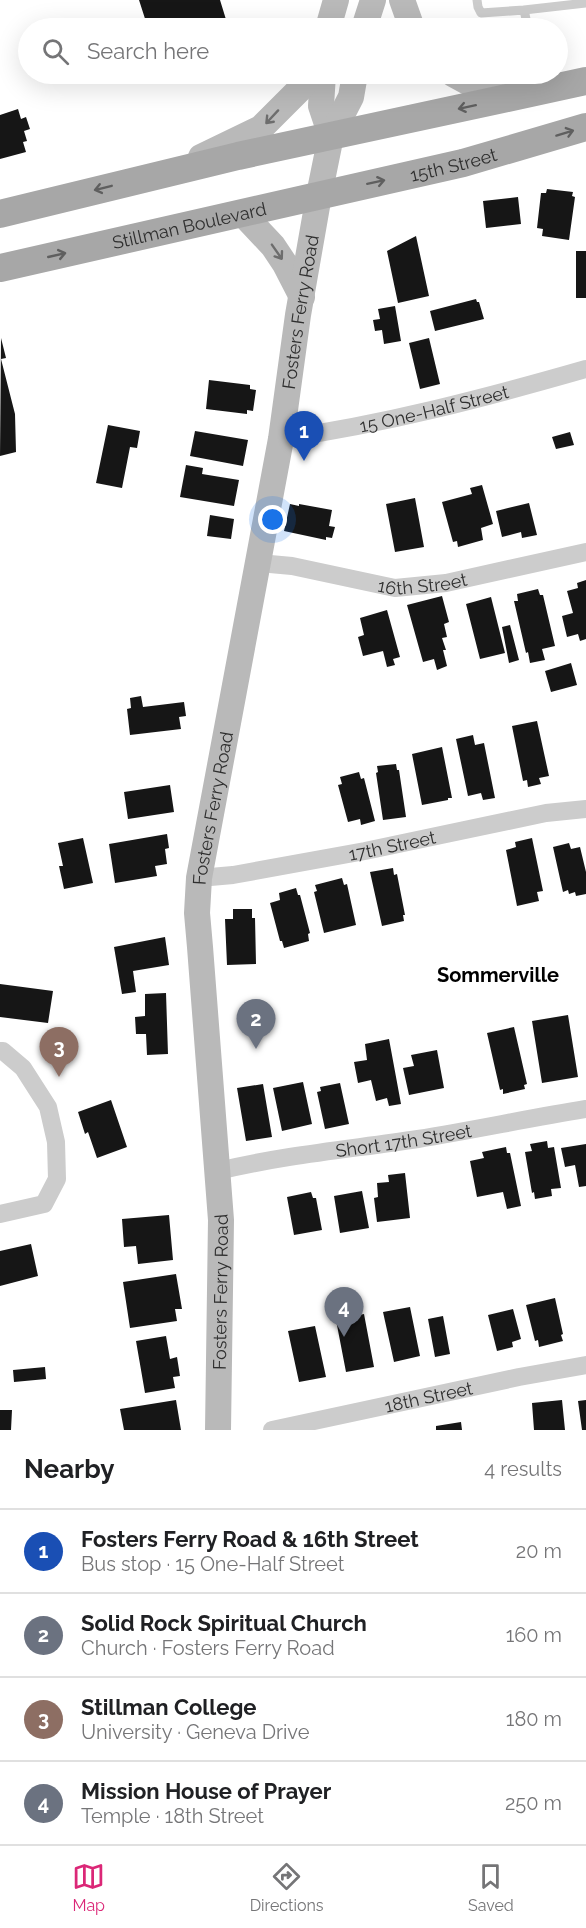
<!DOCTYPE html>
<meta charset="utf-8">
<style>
body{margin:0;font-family:Raleway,sans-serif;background:#f6f6f6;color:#202124}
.you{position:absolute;left:273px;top:520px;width:21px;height:21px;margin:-15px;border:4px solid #fff;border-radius:50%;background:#1a73e8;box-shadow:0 0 0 9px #1a73e833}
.badge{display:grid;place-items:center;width:39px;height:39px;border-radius:50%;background:#db2777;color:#fff;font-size:20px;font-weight:700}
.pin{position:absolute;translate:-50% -50px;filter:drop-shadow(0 2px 3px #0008)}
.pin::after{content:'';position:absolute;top:32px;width:21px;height:18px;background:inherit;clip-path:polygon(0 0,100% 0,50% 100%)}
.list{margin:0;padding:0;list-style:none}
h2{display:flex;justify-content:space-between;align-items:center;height:78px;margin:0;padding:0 24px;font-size:26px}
h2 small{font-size:20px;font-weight:400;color:#757577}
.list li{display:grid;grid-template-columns:39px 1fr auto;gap:18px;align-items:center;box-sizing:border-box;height:84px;padding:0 24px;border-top:2px solid #e0e0e0}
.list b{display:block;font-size:22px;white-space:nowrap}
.list p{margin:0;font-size:20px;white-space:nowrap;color:#757577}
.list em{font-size:20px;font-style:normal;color:#757577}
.icon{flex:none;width:33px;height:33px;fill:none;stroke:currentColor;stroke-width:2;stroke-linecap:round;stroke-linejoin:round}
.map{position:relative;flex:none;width:586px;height:1430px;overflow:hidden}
.search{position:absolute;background:#fff;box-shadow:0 6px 24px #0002;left:18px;right:18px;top:18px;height:66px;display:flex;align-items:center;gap:15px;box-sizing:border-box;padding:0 21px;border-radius:33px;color:#757577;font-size:22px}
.sheet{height:414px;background:#fff}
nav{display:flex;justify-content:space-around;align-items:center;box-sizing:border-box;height:84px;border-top:2px solid #e0e0e0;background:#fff;font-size:16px;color:#757577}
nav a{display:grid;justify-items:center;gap:3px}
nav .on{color:#db2777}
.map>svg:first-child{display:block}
.building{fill:#161616}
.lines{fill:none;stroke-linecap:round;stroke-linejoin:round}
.lane{stroke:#ccc;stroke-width:9}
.street{stroke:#ccc;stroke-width:18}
.secondary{stroke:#b9b9b9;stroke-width:26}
.primary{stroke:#a7a7a7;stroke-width:28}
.oneway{stroke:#5f5f5f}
.oneway2{stroke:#6d6d6d}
.labels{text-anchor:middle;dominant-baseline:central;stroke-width:6;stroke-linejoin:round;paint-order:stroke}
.street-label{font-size:18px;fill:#2f2f2f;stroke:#fff}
.neighbourhood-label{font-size:20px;font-weight:bold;fill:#000;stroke:#fff}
</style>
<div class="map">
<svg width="586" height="1430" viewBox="0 0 586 1430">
<rect width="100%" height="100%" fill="#fff"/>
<path class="building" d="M139 0H220L228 26 218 28H148Z
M18 109 21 119 26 117 30 129 24 131 27 141 23 142 26 152 0 159V115Z
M547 189 573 192 572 196 575 197 569 240 542 236 543 229 537 228 541 193H546Z
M518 197 521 224 486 228 483 201Z
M416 236 429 296 398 303 387 251Z
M576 251H586V298H576Z
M476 299 477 302H479L484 319 435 331 430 311Z
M395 306 401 341 384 344 382 330 375 331 373 320 380 319 378 309Z
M1 338 6 358 1 359 15 414 16 452 0 456Z
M429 338 440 384 420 389 409 343Z
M209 380 250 385V389L256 390 253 411 247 410V414L206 409Z
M108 425 140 431 137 448 130 447 122 488 96 483Z
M195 431 248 440 243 466 190 456Z
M570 432 574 445 556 449 552 437Z
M186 465 203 468 202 474 239 480 234 506 180 497Z
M482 485 493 524 481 528 483 540 458 547 457 541 453 542 442 502 472 494 470 488Z
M415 498 424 547 395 552 386 504Z
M529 503 537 535 522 538 521 532 502 537 496 511Z
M290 504 299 506V504L332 510 329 526 335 527 332 538 326 537V540L284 531Z
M210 515 234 519 231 539 207 536Z
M586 580V639L580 641 578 634 567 637 562 616 573 613 567 591 578 588 577 583Z
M538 589 540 595H543L555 646 542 649 545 660 530 663 528 652 526 653 514 601H518L517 594Z
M442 596 449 622 444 624 447 637 442 638 446 650H443L447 666 437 670 434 659 423 662 407 605Z
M491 597 505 653 480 659 466 604Z
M387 610 400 657 393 659 395 665 387 667 383 651 363 656 358 637 364 635 360 618Z
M510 625 519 660 509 663 502 627Z
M571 663 577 685 551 692 545 671Z
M141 696 143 707 184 702 186 716 179 717 181 729 130 735 127 709 131 708 130 698Z
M537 721 549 776 539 778 541 784 528 787 527 780 523 781 512 726Z
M473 735 475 745 484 743 495 798 483 800 481 793 468 796 456 739Z
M442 747 452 798H448V800L422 805 412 754Z
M396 764 397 770H399L406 817 383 820 376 773 378 772 377 766Z
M359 772 361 779 364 778 375 821 361 825 360 819 348 822 338 785 342 784 340 777Z
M170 785 174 812 128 819 124 792Z
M167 834 169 848 165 849 167 864 155 866 157 876 115 883 109 844Z
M83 838 93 883 64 889 59 866H63L58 843Z
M532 838 543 891 537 892 539 901 517 906 506 850 516 847 515 842Z
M569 843 571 849 580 847 586 872V894L576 896 575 892 569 894 568 890 563 892 553 847Z
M393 868 394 875 397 874 405 915H403L404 921 382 926 370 872Z
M342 878 344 885 347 884 356 925 324 933 314 892 317 891 315 885Z
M296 888 298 895H300L310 933 308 934 309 941 284 948 282 941H280L270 903 280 900 279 893Z
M233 909H252V918H255L256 964 227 965 225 919H233Z
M165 937 169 965 133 971 136 992 122 994 114 947Z
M0 984 53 991 48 1023 0 1017Z
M166 993 168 1054 147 1055 146 1034H136L135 1017 145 1016V994Z
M568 1015 578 1077 542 1083 532 1021Z
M514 1027 527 1084 524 1085 525 1089 503 1094V1089L500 1090 487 1033Z
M389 1039 401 1104 389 1106 387 1098 376 1101 371 1080 358 1083 354 1062 367 1060 365 1044Z
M437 1050 444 1088 409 1095 403 1068 414 1066 411 1055Z
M303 1082 312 1124 282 1131 273 1088Z
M340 1083 349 1124 325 1129 317 1092 321 1091 320 1087Z
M263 1084 272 1137 246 1141 237 1088Z
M111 1100 127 1147 97 1158 88 1132 85 1134 78 1112Z
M547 1141 548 1148 554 1147 561 1188 551 1189 552 1196 535 1199 534 1192 532 1193 525 1152 532 1151 530 1144Z
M586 1144V1186L579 1187 575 1165 565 1167 561 1148Z
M506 1147 507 1153H510L521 1206 507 1209 503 1192 477 1197 470 1161 484 1158 482 1152Z
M405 1173 410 1218 377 1222 374 1198 378 1197 377 1183 389 1182 388 1175Z
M362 1191 369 1228 340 1233 334 1196Z
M311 1192 313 1198H316L322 1230 294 1235 287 1197Z
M169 1215 173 1260 138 1264 136 1246 124 1247 122 1219Z
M31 1244 38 1276 0 1286V1251Z
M176 1274 182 1309H175L177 1321 130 1328 123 1282Z
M555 1298 563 1334 561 1335 563 1341 539 1347 538 1340 535 1341 526 1305Z
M410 1307 420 1356 394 1362 383 1312Z
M513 1309 521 1339 512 1342 513 1347 497 1351 488 1315Z
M364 1314 374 1367 346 1372 336 1320Z
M443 1316 450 1354 435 1357 428 1319Z
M315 1326 326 1377 299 1382 288 1331Z
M166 1336 170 1359 177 1357 180 1376 173 1377 175 1388 145 1393 136 1341Z
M45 1367 46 1379 14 1382 13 1370Z
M176 1400 181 1430H124L120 1409Z
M562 1400 565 1430H534L532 1403Z
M586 1400V1430H582L578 1401Z
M0 1410H12L11 1430H0Z
M461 1422 462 1430H436V1426Z"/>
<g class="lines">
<path class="lane" d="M477 0 478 7 481 13 524 10 528 28
M524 10 586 3"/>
<g class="street">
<path id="s1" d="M281 439C385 424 485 398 586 369"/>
<path id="s2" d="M259 563 292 566 395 588 446 583 586 552"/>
<path id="s3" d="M199 878 233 875 365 851 546 813 586 809"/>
<path d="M0 1051H3L23 1068 48 1107 56 1142 57 1179 44 1204 0 1214"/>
<path id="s4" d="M218 1171C284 1155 352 1149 418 1139 474 1130 530 1118 586 1109"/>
<path id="s5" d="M272 1430 519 1377 586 1365"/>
</g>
<g class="secondary">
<path d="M402 0 412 28"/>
<path d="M328 28 336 0"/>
<path d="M364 28 373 0"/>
<path d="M323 74 321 106 331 136"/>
<path d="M453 74 475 86 521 95"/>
<path d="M201 157 261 128 300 89 310 74"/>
<path d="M242 213 273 246 285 264 302 297"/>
<path id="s6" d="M218 1430 221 1220 200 947 197 913 199 878 281 439 298 315 319 195 331 136 351 97 355 74"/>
</g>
<g class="primary">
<path d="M0 214 238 156 586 81"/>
<path id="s7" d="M0 268 463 163 586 127"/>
</g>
</g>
<defs><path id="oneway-shaft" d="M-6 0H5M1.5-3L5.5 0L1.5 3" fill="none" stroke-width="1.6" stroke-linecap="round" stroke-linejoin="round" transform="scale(1.5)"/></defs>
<g class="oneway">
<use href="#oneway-shaft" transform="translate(467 107) rotate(168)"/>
<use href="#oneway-shaft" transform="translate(565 133) rotate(-17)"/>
<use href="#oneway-shaft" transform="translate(376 182) rotate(-12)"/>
<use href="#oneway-shaft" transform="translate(103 188) rotate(166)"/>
<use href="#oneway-shaft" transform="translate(57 255) rotate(-13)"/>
</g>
<g class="oneway2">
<use href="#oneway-shaft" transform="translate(272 117) rotate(133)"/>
<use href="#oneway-shaft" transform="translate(277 252) rotate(55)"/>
</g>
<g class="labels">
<g class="street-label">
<text stroke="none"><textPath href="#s7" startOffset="465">15th Street</textPath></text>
<text stroke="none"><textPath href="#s7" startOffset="194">Stillman Boulevard</textPath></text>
<text stroke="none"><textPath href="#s6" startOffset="1128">Fosters Ferry Road</textPath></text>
<text stroke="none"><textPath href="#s1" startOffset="156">15 One-Half Street</textPath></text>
<text stroke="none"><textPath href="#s2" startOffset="166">16th Street</textPath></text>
<text stroke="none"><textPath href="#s6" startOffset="624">Fosters Ferry Road</textPath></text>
<text stroke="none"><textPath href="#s3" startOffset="196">17th Street</textPath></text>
<text stroke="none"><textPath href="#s4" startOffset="188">Short 17th Street</textPath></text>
<text stroke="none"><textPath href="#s6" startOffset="138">Fosters Ferry Road</textPath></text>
<text stroke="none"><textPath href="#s5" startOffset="160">18th Street</textPath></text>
</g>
<g class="neighbourhood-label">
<text x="498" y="975">Sommerville</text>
</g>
</g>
</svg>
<div class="you"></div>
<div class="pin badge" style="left:304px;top:461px;background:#1a4fb4">1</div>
<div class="pin badge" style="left:256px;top:1049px;background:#6b7280">2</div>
<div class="pin badge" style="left:59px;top:1077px;background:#8d6e63">3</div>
<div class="pin badge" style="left:344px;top:1337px;background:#6b7280">4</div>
<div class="search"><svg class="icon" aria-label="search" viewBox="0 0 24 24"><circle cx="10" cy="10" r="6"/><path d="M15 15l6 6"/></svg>Search here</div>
</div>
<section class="sheet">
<h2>Nearby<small>4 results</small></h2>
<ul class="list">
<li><span class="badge" style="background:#1a4fb4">1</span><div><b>Fosters Ferry Road &amp; 16th Street</b><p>Bus stop · 15 One-Half Street</p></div><em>20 m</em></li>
<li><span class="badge" style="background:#6b7280">2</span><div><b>Solid Rock Spiritual Church</b><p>Church · Fosters Ferry Road</p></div><em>160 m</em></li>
<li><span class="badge" style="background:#8d6e63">3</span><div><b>Stillman College</b><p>University · Geneva Drive</p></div><em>180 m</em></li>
<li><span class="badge" style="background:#6b7280">4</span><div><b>Mission House of Prayer</b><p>Temple · 18th Street</p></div><em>250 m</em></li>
</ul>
</section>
<nav>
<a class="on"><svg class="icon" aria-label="map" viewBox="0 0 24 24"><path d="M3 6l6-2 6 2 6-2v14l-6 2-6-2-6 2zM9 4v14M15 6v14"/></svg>Map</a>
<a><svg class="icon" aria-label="directions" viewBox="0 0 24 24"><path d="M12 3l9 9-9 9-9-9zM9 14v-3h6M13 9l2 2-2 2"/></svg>Directions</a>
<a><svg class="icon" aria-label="saved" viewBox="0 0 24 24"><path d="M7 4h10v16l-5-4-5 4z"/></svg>Saved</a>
</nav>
